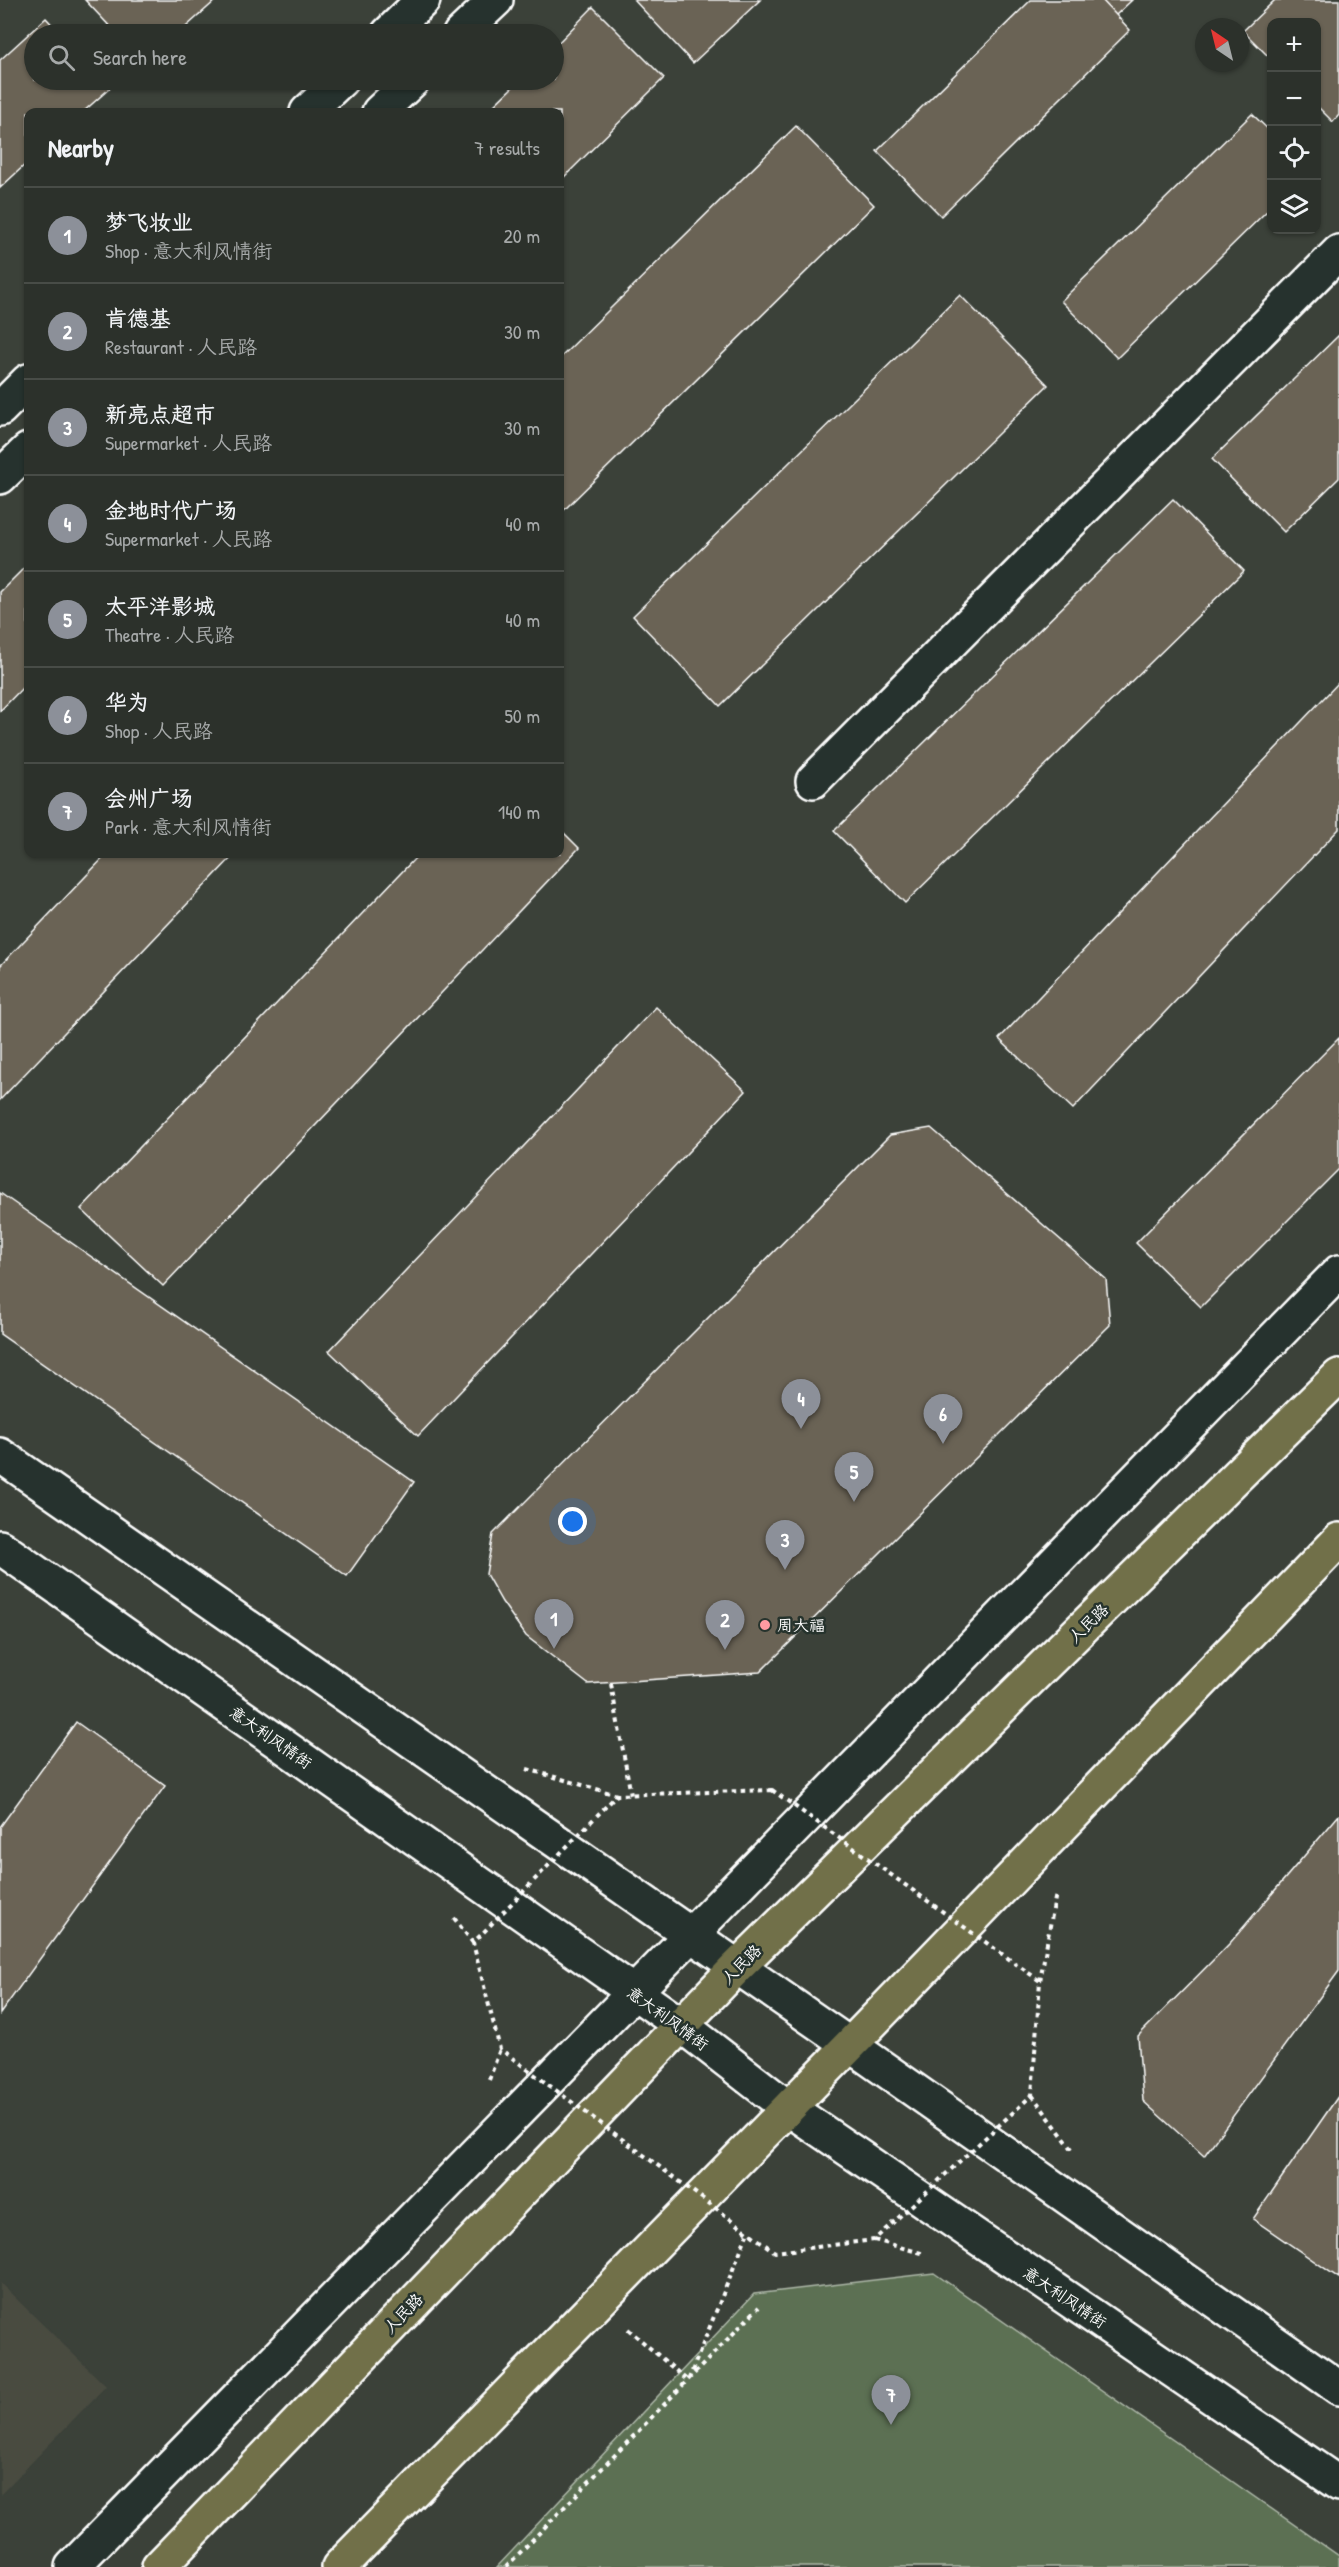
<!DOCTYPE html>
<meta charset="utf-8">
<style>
body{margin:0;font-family:"Patrick Hand","LXGW WenKai TC",sans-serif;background:#343933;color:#f1f3f6}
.controls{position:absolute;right:18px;top:18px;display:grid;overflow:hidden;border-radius:12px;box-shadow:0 2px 4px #0004}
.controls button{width:54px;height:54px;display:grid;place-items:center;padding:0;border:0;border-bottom:2px solid #484c47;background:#2c312b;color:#f1f3f6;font:30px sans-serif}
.compass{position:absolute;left:1195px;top:18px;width:54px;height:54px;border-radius:50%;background:#2c312b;box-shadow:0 2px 4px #0004;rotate:325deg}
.you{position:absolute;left:573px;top:1522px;width:21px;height:21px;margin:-15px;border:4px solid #fff;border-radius:50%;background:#1a73e8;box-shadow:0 0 0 9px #1a73e833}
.badge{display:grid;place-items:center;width:39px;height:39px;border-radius:50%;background:#8c9099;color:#fff;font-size:20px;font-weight:700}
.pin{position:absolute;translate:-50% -50px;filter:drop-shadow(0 2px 3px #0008)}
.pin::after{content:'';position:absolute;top:32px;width:21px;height:18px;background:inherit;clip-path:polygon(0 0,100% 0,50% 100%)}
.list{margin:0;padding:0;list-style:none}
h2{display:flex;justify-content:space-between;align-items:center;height:78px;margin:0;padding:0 24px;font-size:26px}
h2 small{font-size:20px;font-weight:400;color:#a6a9a9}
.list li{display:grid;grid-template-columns:39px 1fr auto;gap:18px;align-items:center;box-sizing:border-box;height:96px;padding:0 24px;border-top:2px solid #484c47}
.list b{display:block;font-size:22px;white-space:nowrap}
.list p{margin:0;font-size:20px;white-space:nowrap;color:#a6a9a9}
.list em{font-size:20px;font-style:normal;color:#a6a9a9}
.icon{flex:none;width:33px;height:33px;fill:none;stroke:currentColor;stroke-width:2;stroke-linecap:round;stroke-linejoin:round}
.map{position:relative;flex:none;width:1339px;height:2567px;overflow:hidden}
.search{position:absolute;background:#2c312b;box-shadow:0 2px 4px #0004;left:24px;top:24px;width:540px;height:66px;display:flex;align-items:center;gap:15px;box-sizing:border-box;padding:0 21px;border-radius:33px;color:#a6a9a9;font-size:22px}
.panel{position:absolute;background:#2c312b;box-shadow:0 2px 4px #0004;left:24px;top:108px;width:540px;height:750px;border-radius:12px}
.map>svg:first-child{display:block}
.built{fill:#494b41}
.green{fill:#5c7053;stroke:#aeb8a9;stroke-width:1.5}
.building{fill:#6b6354;stroke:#fff;stroke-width:1.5}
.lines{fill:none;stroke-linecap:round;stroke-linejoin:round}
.minor-casing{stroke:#fff;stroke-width:38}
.major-casing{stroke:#fff;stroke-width:38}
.path{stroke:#fff;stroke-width:4;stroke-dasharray:4.5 4.5;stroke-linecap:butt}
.minor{stroke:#26332d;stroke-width:33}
.major{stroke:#71704a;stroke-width:33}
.path-bridge{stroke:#fff;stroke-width:4;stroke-dasharray:4.5 4.5;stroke-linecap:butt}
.poi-dot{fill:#ff9aa2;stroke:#26332d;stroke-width:2}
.labels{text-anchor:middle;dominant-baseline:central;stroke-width:5;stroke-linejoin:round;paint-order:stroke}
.street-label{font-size:16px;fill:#fff;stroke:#26332d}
.poi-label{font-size:16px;fill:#fff;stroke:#26332d;text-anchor:start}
</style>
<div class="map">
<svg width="1339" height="2567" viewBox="0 0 1339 2567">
<rect width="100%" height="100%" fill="#3b4139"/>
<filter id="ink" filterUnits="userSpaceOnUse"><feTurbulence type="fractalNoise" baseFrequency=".0167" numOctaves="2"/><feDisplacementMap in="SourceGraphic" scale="12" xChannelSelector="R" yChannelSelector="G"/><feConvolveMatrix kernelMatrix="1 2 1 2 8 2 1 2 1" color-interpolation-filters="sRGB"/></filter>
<g filter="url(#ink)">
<path class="built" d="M0 2283 106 2386 0 2495Z"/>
<path class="green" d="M934 2273 1339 2556V2567H497L754 2294Z"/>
<path class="building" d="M85 0H216L178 34H117Z
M634 0H760L693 63Z
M1031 0H1102L1130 30 941 216 877 151Z
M1102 0H1132L1116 15Z
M1275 0H1339V115L1333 122 1316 105V22H1272V60L1243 31Z
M593 7 664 78 560 181V112H487L520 80H554V47Z
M46 18 61 34H34V80H102L110 88 83 112H28V162L0 188V60Z
M1252 114 1272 133V206L1117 358 1061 301Z
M796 126 874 205 560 514V358Z
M960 295 1048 385 720 706 633 616Z
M1339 335V478L1284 532 1212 459Z
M1173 499 1244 571 905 903 834 831Z
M28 564V682L0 711V592Z
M1339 682V829L1073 1109 999 1039Z
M560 829 579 848 163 1286 81 1209 419 854H560Z
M107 854H235L0 1100V966Z
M656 1007 746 1091 418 1436 329 1351Z
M1339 1038V1169L1201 1307 1136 1243Z
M931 1128 1106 1279 1110 1325 760 1672 588 1684 526 1636 502 1602 486 1574 493 1534 890 1135Z
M0 1193 414 1482 347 1576 0 1334Z
M76 1722 165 1786 0 2014V1827Z
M1339 1815V1971L1204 2156 1143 2101 1138 2036 1230 1943Z
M1339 2095V2278L1253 2219Z"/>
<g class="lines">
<g class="minor-casing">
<path id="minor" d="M388 34 423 0
M460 34 496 0
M307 112 341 80
M379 112 413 80
M0 409 28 381
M0 477 28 450
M813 781 1339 252
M0 1455 850 2045 1339 2388
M0 1547 681 2025 788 2108 1339 2484
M72 2567 1339 1272"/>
</g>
<g class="major-casing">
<path id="major" d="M159 2567 737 1967 1339 1376
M339 2567 850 2045 1339 1540"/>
</g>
<path class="path" d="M611 1684 631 1795
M527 1769 617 1795
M454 1918 473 1943
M1040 1981 1056 1893
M489 2080 500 2049
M1032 2095 1072 2149
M874 2240 925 2254
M628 2329 688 2381 748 2232
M506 2567 759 2307"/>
<use href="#minor" class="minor"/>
<use href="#major" class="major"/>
<path class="path-bridge" d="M772 1790 1040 1981 1032 2095 874 2240 775 2252 500 2049 473 1943 617 1795Z"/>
</g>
</g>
<circle class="poi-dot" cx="765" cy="1625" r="6"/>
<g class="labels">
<g class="street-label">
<text transform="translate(1088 1623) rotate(-44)">人民路</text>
<text transform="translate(271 1737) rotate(35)">意大利风情街</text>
<text transform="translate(741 1964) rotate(-45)">人民路</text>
<text transform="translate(668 2018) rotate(36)">意大利风情街</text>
<text transform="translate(1065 2297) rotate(34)">意大利风情街</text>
<text transform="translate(403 2313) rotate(-46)">人民路</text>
</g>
<g class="poi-label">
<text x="777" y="1625">周大福</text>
</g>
</g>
</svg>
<div class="controls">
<button>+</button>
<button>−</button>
<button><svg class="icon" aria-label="locate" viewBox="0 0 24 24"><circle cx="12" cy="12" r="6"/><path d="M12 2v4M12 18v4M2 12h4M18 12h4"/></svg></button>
<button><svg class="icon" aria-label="layers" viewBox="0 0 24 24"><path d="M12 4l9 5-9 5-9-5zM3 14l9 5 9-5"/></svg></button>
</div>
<svg class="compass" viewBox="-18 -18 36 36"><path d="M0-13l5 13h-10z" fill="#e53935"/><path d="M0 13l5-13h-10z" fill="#a6a9a9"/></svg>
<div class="you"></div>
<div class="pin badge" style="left:554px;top:1649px">1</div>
<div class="pin badge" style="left:725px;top:1650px">2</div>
<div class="pin badge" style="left:785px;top:1570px">3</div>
<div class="pin badge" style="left:801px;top:1429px">4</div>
<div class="pin badge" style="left:854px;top:1502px">5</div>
<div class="pin badge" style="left:943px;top:1444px">6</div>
<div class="pin badge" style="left:891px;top:2425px">7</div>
<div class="search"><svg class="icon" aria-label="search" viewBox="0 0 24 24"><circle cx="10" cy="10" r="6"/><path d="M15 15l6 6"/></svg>Search here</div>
<section class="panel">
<h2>Nearby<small>7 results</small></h2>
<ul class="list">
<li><span class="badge">1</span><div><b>梦飞妆业</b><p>Shop · 意大利风情街</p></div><em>20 m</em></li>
<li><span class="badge">2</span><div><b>肯德基</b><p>Restaurant · 人民路</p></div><em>30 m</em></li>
<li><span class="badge">3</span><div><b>新亮点超市</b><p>Supermarket · 人民路</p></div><em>30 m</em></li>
<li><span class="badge">4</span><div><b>金地时代广场</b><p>Supermarket · 人民路</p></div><em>40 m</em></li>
<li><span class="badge">5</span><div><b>太平洋影城</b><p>Theatre · 人民路</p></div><em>40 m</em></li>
<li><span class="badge">6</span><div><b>华为</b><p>Shop · 人民路</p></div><em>50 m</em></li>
<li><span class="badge">7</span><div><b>会州广场</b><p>Park · 意大利风情街</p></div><em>140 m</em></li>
</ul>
</section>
</div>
